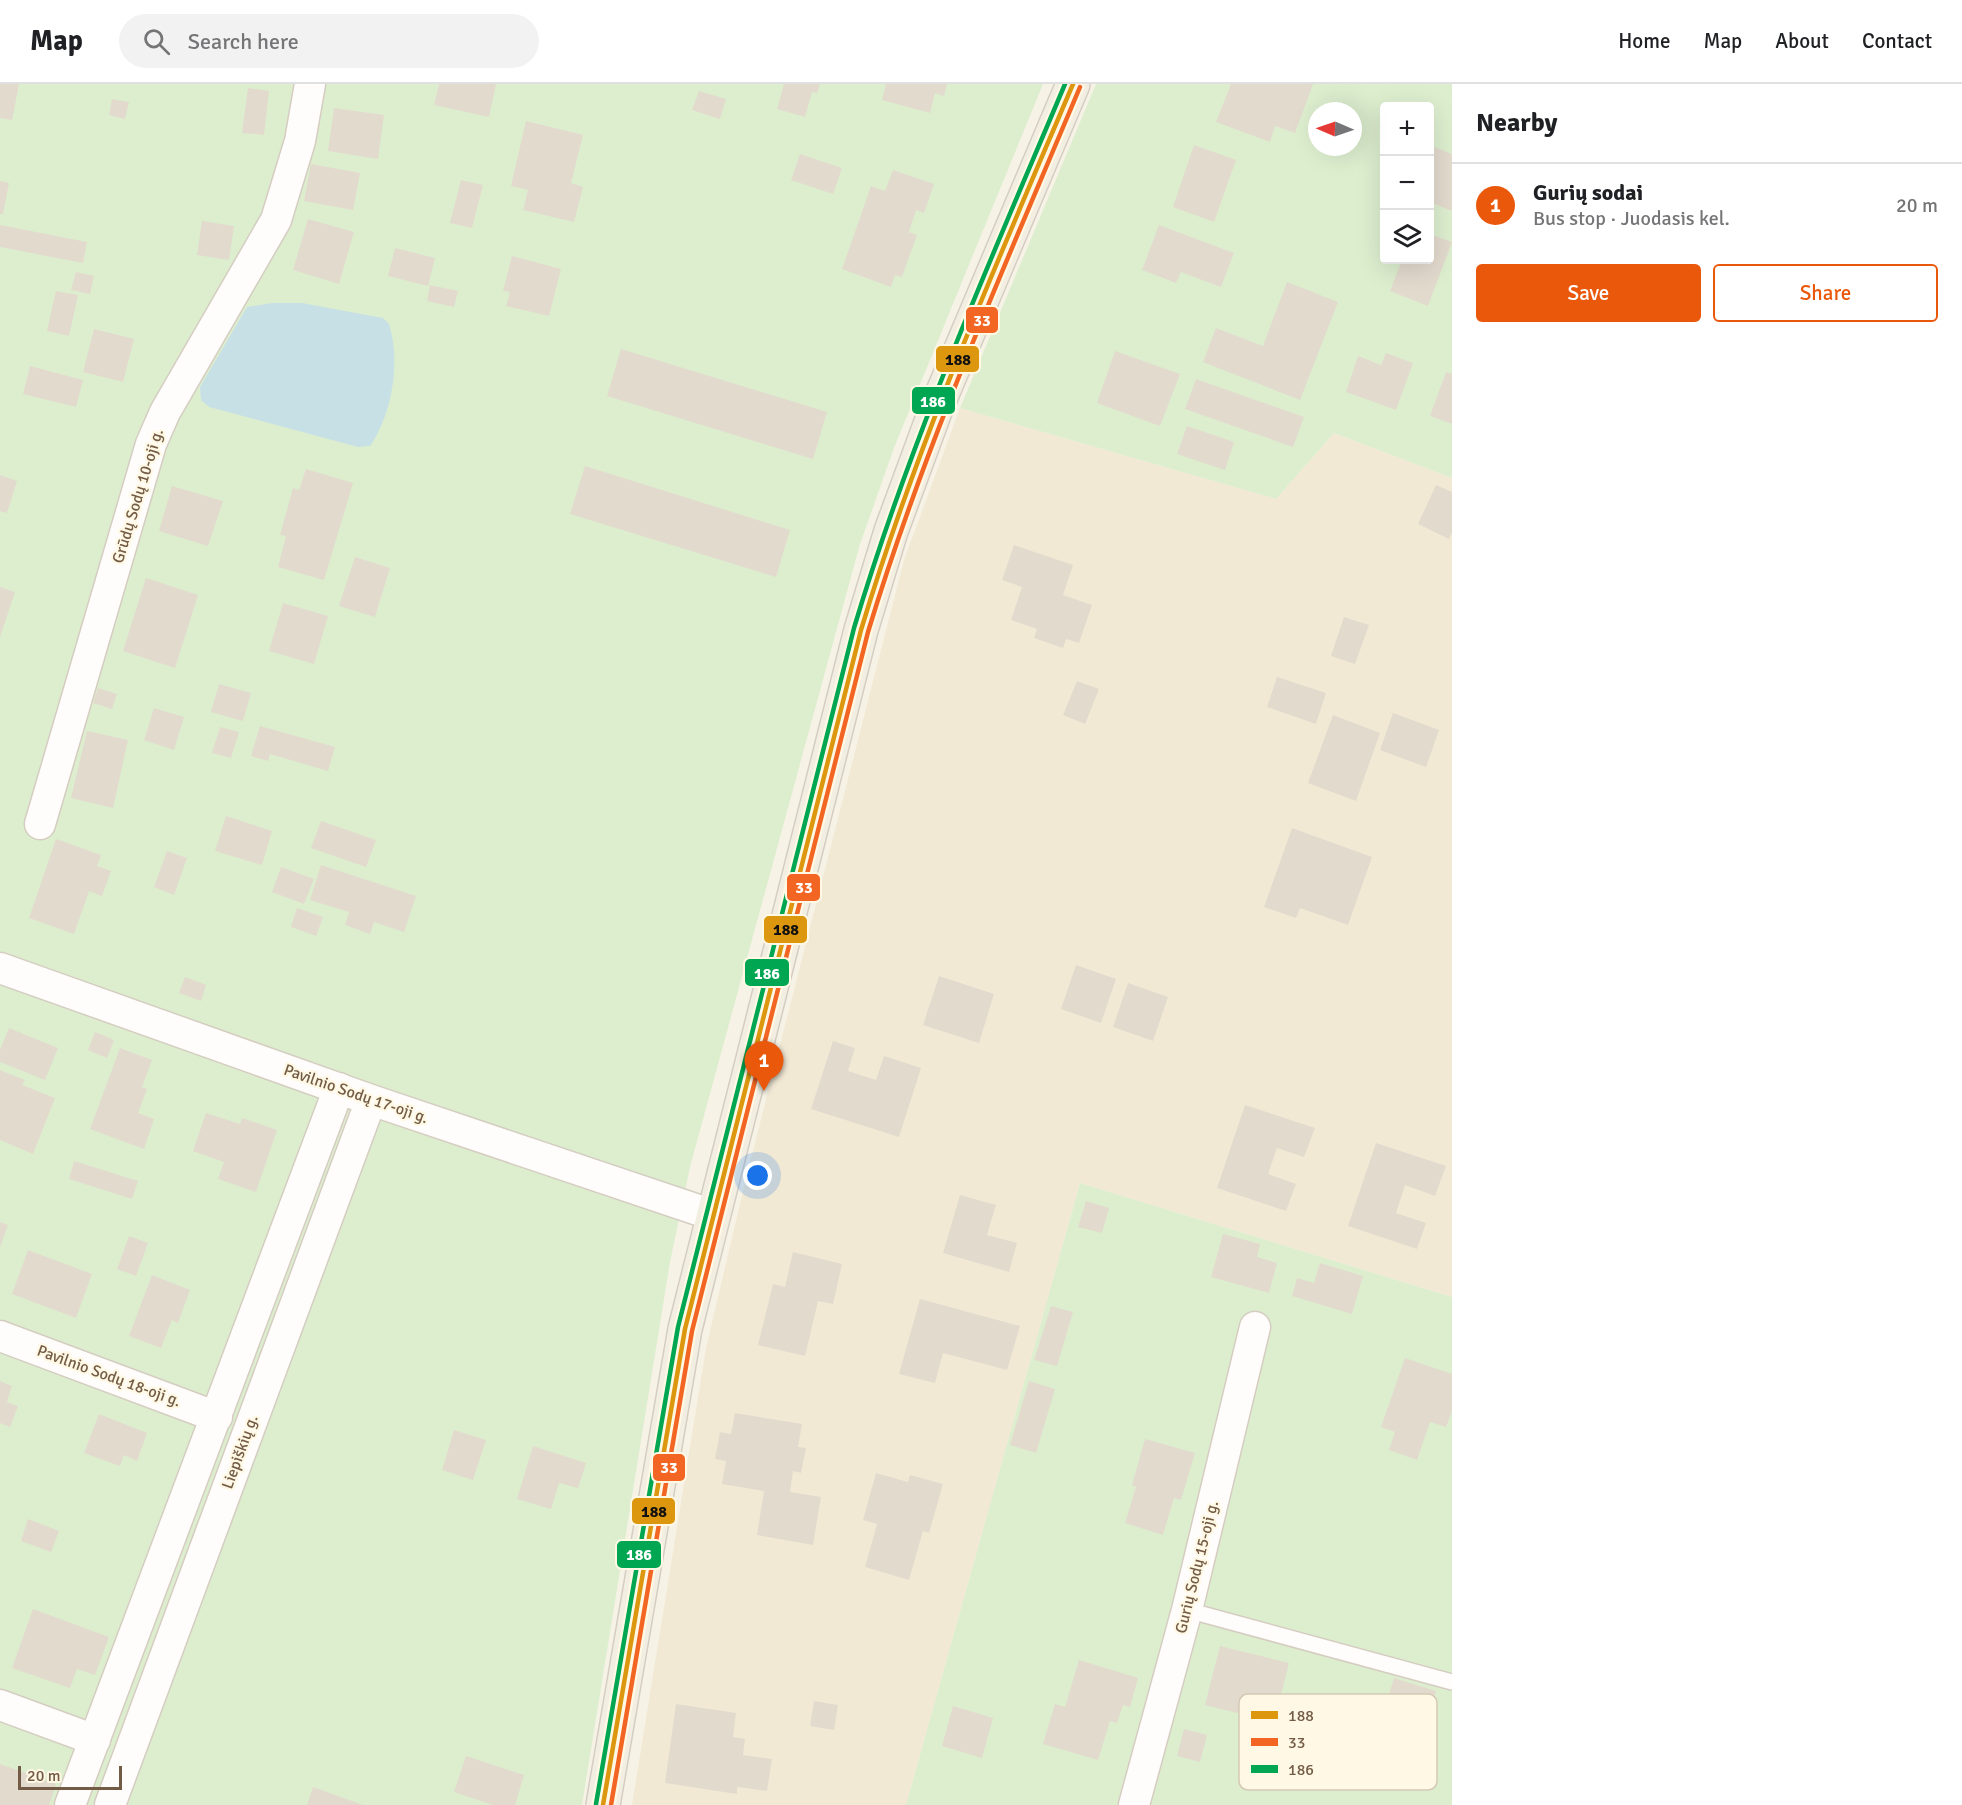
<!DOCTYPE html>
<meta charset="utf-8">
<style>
body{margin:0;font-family:Signika,sans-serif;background:#f2f2f2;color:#202124}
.controls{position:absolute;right:18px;top:18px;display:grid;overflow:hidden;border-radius:6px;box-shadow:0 6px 24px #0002}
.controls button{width:54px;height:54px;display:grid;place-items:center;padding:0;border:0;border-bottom:2px solid #e0e0e0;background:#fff;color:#202124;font:30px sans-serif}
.compass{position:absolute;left:1308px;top:18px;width:54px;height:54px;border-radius:50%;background:#fff;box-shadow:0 6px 24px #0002;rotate:272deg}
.scale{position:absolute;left:18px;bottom:15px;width:104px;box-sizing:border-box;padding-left:6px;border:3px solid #735c46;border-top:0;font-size:16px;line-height:21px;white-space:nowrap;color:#735c46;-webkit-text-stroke:4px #fff8e5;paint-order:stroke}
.you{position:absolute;left:758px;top:1092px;width:21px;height:21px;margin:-15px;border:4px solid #fff;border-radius:50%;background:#1a73e8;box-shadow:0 0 0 9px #1a73e833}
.badge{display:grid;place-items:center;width:39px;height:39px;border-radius:50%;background:#ea580c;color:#fff;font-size:20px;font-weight:700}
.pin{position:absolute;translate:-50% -50px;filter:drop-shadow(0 2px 3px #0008)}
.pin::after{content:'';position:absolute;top:32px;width:21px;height:18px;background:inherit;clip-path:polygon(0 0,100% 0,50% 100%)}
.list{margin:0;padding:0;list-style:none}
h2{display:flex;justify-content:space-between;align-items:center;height:78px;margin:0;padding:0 24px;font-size:26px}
h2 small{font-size:20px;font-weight:400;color:#757577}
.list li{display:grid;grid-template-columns:39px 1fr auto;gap:18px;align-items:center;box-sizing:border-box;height:84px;padding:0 24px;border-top:2px solid #e0e0e0}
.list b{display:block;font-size:22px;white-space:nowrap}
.list p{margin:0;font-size:20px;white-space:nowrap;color:#757577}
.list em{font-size:20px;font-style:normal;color:#757577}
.actions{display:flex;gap:12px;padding:18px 24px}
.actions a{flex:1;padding:14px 0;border:2px solid #ea580c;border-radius:6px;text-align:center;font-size:21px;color:#ea580c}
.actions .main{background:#ea580c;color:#fff}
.icon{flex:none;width:33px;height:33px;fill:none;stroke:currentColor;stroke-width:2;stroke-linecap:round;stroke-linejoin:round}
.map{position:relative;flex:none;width:1452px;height:1721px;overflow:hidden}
header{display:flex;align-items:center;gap:36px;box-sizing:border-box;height:84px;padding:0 30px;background:#fff;border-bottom:2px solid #e0e0e0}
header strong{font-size:28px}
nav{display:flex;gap:33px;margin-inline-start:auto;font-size:21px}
.search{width:420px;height:54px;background:#f2f2f2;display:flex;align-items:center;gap:15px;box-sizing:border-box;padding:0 21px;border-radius:33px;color:#757577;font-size:22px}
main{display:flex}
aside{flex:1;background:#fff}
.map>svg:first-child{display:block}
.residential{fill:#f2e9d5}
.green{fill:#ddeecf;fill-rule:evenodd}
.water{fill:#c7e0e6}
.building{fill:#e2dacd}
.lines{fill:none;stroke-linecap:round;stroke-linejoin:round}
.service-casing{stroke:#d5cdc1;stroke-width:18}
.minor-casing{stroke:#d5cdc1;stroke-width:33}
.primary-casing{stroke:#d5cdc3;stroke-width:36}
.service{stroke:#fefdfb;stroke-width:15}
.minor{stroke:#fefdfb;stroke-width:30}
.primary{stroke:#f2efe2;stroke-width:33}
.bus-1-casing{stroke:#fff8e5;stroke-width:9}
.bus-2-casing{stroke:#fff8e5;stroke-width:9}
.bus-3-casing{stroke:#fff8e5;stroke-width:9}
.bus-1{stroke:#dd970e;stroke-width:4.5}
.bus-2{stroke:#f26522;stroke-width:4.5}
.bus-3{stroke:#00a651;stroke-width:4.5}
.labels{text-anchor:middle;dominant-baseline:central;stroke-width:4.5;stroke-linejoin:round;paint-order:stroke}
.street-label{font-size:16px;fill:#735c46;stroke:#fff8e5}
.key{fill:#fff8e5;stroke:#d5c9b5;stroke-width:1.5}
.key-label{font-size:16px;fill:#735c46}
.line-badge{stroke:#fff8e5;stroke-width:2}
.badge-label{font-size:16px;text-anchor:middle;font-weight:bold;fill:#fff}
.pale-badge-label{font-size:16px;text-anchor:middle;font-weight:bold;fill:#111}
</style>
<header>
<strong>Map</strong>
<div class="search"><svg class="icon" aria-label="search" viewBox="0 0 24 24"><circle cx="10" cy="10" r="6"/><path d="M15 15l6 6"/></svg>Search here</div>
<nav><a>Home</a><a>Map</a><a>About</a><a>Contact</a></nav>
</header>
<main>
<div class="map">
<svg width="1452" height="1721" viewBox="0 0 1452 1721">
<rect width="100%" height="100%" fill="#f6f2e5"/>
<path class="residential" d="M960 324 1276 415 1334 349 1452 394V1213L1080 1099 906 1721H632L706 1264 748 1086 904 476Z"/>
<path class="green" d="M0 0H1043L894 364 860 460 690 1083 670 1178 582 1721H0Z
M1096 0H1452V394L1334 349 1276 415 960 324ZM1384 22H1430V176H1384ZM1317 27H1353V63H1317Z
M1080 1099 1452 1213V1721H906Z"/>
<path class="water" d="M302 219 383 234 389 240C401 278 392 330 370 362L358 363 209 323 201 316 200 303 247 223 272 219Z"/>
<path class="building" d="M0 0H19L12 36 0 34Z
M439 0H496L489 33 434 21Z
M784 0H820L817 9 812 8 805 33 777 25Z
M886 0H947L944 12 935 9 930 29 882 16Z
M1231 0H1313L1295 49 1275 42 1270 58 1216 38Z
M248 4 269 7 264 51 242 49Z
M699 7 726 15 720 35 692 26Z
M112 15 129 18 125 35 109 31Z
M334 24 384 31 378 75 328 67Z
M526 37 583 51 571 99 583 103 574 138 523 126 528 106 511 102Z
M1194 61 1236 76 1214 138 1173 123Z
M1432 62 1452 70V127L1430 118V69Z
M800 70 842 84 833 110 791 96Z
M311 80 360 89 353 126 304 117Z
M893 86 934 100 924 129 916 126 909 148 917 151 902 193 895 191 891 203 842 185 871 102 885 107Z
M461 96 483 101 472 144 450 139Z
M0 97 9 99 3 130H0Z
M308 135 354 148 339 200 293 186Z
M202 137 234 142 229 176 197 171Z
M0 141 87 158 83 179 0 163Z
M1159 141 1234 169 1221 203 1181 188 1176 199 1142 186Z
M1430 150 1452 158 1428 222 1390 207 1402 176H1430Z
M395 164 435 174 428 202 388 192Z
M512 172 561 185 549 232 506 222 510 208 503 207Z
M76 188 94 192 90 210 71 206Z
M1287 198 1338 218 1300 316 1203 278 1216 244 1263 262Z
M430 201 458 207 454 223 427 217Z
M56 207 78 211 69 252 47 247Z
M94 245 134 255 123 298 83 288Z
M621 265 827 328 813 375 607 312Z
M1115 267 1180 290 1160 342 1097 319Z
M1386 269 1413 279 1396 326 1346 308 1358 272 1381 281Z
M30 282 83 296 76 323 23 310Z
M1446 288 1452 290V340L1430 332Z
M1196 295 1304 333 1293 363 1185 325Z
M1187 342 1234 358 1225 386 1177 370Z
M585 382 790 446 776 493 570 430Z
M306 385 353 399 324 496 278 483 286 452 280 451 293 404 299 406Z
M0 391 17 397 7 429 0 427Z
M1436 401 1452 408V448L1449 455 1418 440Z
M172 402 223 417 208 462 159 447Z
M1014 461 1073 481 1063 511 1092 521 1079 559 1066 555 1063 564 1034 554 1037 545 1011 536 1022 503 1002 496Z
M355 473 390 484 375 533 339 522Z
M146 494 198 511 175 584 123 567Z
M0 503 15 508 0 553Z
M283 519 328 532 314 580 269 567Z
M1344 533 1369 541 1355 580 1331 572Z
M1277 593 1326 609 1316 640 1267 623Z
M1077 597 1099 605 1085 640 1063 631Z
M219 600 251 609 243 637 211 628Z
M98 604 117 610 112 625 93 619Z
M154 624 184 633 174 666 144 656Z
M1393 629 1439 646 1426 683 1380 666Z
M1333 631 1380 649 1356 717 1308 699Z
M260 642 335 663 328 687 270 670 268 677 251 672Z
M220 643 239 648 231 674 212 669Z
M87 647 128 656 113 724 71 714Z
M226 732 272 747 262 781 215 767Z
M321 737 376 756 366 783 311 764Z
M1292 744 1372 773 1348 841 1300 824 1296 834 1264 823Z
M56 755 101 771 97 782 111 787 102 812 89 807 74 850 29 834Z
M167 767 187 774 174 811 154 803Z
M321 781 416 812 404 848 374 838 370 850 345 841 349 828 310 816Z
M281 783 314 795 304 820 272 808Z
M297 824 323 833 316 852 291 843Z
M1076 881 1116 895 1101 939 1061 925Z
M939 892 994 910 979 959 923 941Z
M185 893 206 901 201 917 179 909Z
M1128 899 1168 913 1153 957 1113 943Z
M9 944 58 964 45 996 0 978V966Z
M95 948 114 956 107 974 88 966Z
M833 957 855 964 848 987 876 996 884 972 921 984 899 1053 811 1025Z
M120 964 152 976 142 1003 147 1005 138 1029 154 1035 144 1065 90 1045Z
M0 986 25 996 22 1001 55 1014 33 1070 0 1056Z
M1245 1021 1315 1044 1304 1073 1277 1064 1268 1090 1296 1100 1286 1127 1217 1104Z
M206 1029 240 1040 242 1034 277 1046 256 1108 218 1095 224 1078 193 1067Z
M1376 1059 1446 1082 1435 1112 1405 1101 1396 1129 1426 1139 1417 1165 1348 1142Z
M74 1077 138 1097 132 1115 69 1095Z
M960 1111 996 1121 987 1151 1017 1159 1009 1188 943 1169Z
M1086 1117 1109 1124 1102 1149 1078 1143Z
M0 1138 8 1141 0 1163Z
M1223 1150 1260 1160 1257 1173 1277 1179 1269 1209 1211 1193Z
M129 1152 148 1159 136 1192 117 1185Z
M28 1166 92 1190 76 1234 12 1210Z
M793 1168 842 1180 833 1220 818 1217 805 1272 758 1261 773 1200 785 1203Z
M1320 1179 1363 1192 1352 1230 1292 1212 1297 1194 1314 1199Z
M152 1191 190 1206 178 1239 172 1236 161 1264 129 1252Z
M920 1215 1020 1242 1007 1286 943 1269 935 1299 899 1290Z
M1051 1222 1073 1228 1057 1282 1034 1276Z
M1405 1274 1452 1290V1327L1446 1343 1430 1338 1417 1376 1389 1366 1395 1348 1381 1343Z
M0 1297 12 1302 7 1318 18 1322 10 1343 0 1339Z
M1029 1297 1055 1305 1036 1369 1010 1361Z
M735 1329 802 1340 798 1363 806 1364 801 1389 793 1387 790 1408 821 1413 813 1461 757 1451 764 1407 722 1400 726 1377 715 1375 720 1348 731 1350Z
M99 1330 147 1349 137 1377 124 1371 120 1382 84 1369Z
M454 1346 486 1356 473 1396 442 1386Z
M1145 1355 1195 1369 1181 1416 1174 1414 1163 1451 1125 1439 1136 1403 1132 1401Z
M533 1362 586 1379 578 1404 559 1399 551 1425 517 1415Z
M876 1389 908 1398 910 1391 943 1400 929 1449 923 1447 909 1496 865 1483 877 1440 863 1436Z
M28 1435 59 1447 51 1468 21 1457Z
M33 1525 109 1553 95 1591 77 1585 70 1604 12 1584Z
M1220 1562 1289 1579 1274 1638 1205 1621Z
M1079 1576 1138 1594 1130 1623 1123 1621 1117 1639 1110 1637 1098 1676 1043 1660 1055 1620 1065 1623Z
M1394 1594 1436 1607 1420 1662 1377 1649Z
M814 1617 838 1621 834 1646 810 1642Z
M676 1620 736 1629 733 1653 745 1655 743 1671 772 1675 767 1707 737 1703V1710L665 1699Z
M953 1622 993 1634 982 1674 942 1662Z
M1184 1645 1207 1651 1200 1678 1177 1672Z
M466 1672 524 1691 515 1721H493L454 1708Z
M0 1680 56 1700 49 1721H0Z
M313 1703 363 1721H307Z"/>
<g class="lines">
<g class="service-casing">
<path id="service" d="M1187 1526 1452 1598"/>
</g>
<g class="minor-casing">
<path id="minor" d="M40 740 151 360 165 328 276 136 300 57 310 0
M0 884 371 1016 713 1131
M0 1252 217 1333
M0 1621 95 1656
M70 1721 339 1004
M110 1721 371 1016
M1134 1721 1187 1526 1255 1243"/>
</g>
<g class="primary-casing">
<path id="primary" d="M603 1721 685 1245 861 546 891 447 937 322 1073 0"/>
</g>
<use href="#service" class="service"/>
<use href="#minor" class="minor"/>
<use href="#primary" class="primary"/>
<g class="bus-1-casing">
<path id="bus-1" d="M603 1721 685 1245 861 546C918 357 996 181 1073 0"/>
</g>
<g class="bus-2-casing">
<path id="bus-2" d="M611 1721 692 1247 868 548C925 360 1004 184 1080 3"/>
</g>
<g class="bus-3-casing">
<path id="bus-3" d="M596 1720 678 1243 854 544C910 357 989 180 1065 0"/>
</g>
<use href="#bus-1" class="bus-1"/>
<use href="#bus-2" class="bus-2"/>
<use href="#bus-3" class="bus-3"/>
</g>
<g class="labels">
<g class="street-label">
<text transform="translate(138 412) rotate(-73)">Grūdų Sodų 10-oji g.</text>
<text transform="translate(356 1010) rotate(19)">Pavilnio Sodų 17-oji g.</text>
<text transform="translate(109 1292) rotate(20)">Pavilnio Sodų 18-oji g.</text>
<text transform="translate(240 1368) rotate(-70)">Liepiškių g.</text>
<text transform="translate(1197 1483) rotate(-76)">Gurių Sodų 15-oji g.</text>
</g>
</g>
<rect x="1239" y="1610" width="198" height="96" rx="9" class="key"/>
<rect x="1251" y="1627" width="27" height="8" fill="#dd970e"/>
<rect x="1251" y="1654" width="27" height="8" fill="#f26522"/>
<rect x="1251" y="1681" width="27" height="8" fill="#00a651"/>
<g class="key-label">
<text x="1288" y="1637">188</text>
<text x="1288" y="1664">33</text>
<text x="1288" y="1691">186</text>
</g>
<g class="line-badge">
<rect x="965" y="222" width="34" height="28" rx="6" fill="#f26522"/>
<rect x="935" y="261" width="45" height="28" rx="6" fill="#dd970e"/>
<rect x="911" y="302" width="45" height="29" rx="6" fill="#00a651"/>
<rect x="786" y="789" width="35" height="29" rx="6" fill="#f26522"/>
<rect x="763" y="831" width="45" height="29" rx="6" fill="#dd970e"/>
<rect x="744" y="874" width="46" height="29" rx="6" fill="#00a651"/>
<rect x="652" y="1369" width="34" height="29" rx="6" fill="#f26522"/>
<rect x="631" y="1413" width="45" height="28" rx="6" fill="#dd970e"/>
<rect x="616" y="1456" width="46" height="29" rx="6" fill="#00a651"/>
</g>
<g class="badge-label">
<text x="982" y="242">33</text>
<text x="933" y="323">186</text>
<text x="804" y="809">33</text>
<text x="767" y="895">186</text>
<text x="669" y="1389">33</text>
<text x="639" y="1476">186</text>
</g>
<g class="pale-badge-label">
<text x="958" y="281">188</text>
<text x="786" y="851">188</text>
<text x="654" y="1433">188</text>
</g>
</svg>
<div class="controls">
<button>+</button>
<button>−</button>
<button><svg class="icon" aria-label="layers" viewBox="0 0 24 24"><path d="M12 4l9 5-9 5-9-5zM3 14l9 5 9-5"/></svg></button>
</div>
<svg class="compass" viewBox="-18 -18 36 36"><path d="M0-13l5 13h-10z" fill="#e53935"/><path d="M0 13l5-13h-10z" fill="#757577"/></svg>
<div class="scale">20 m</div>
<div class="you"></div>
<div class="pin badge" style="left:764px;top:1007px">1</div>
</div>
<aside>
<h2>Nearby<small></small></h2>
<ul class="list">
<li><span class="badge">1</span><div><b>Gurių sodai</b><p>Bus stop · Juodasis kel.</p></div><em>20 m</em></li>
</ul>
<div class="actions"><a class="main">Save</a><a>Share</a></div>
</aside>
</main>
